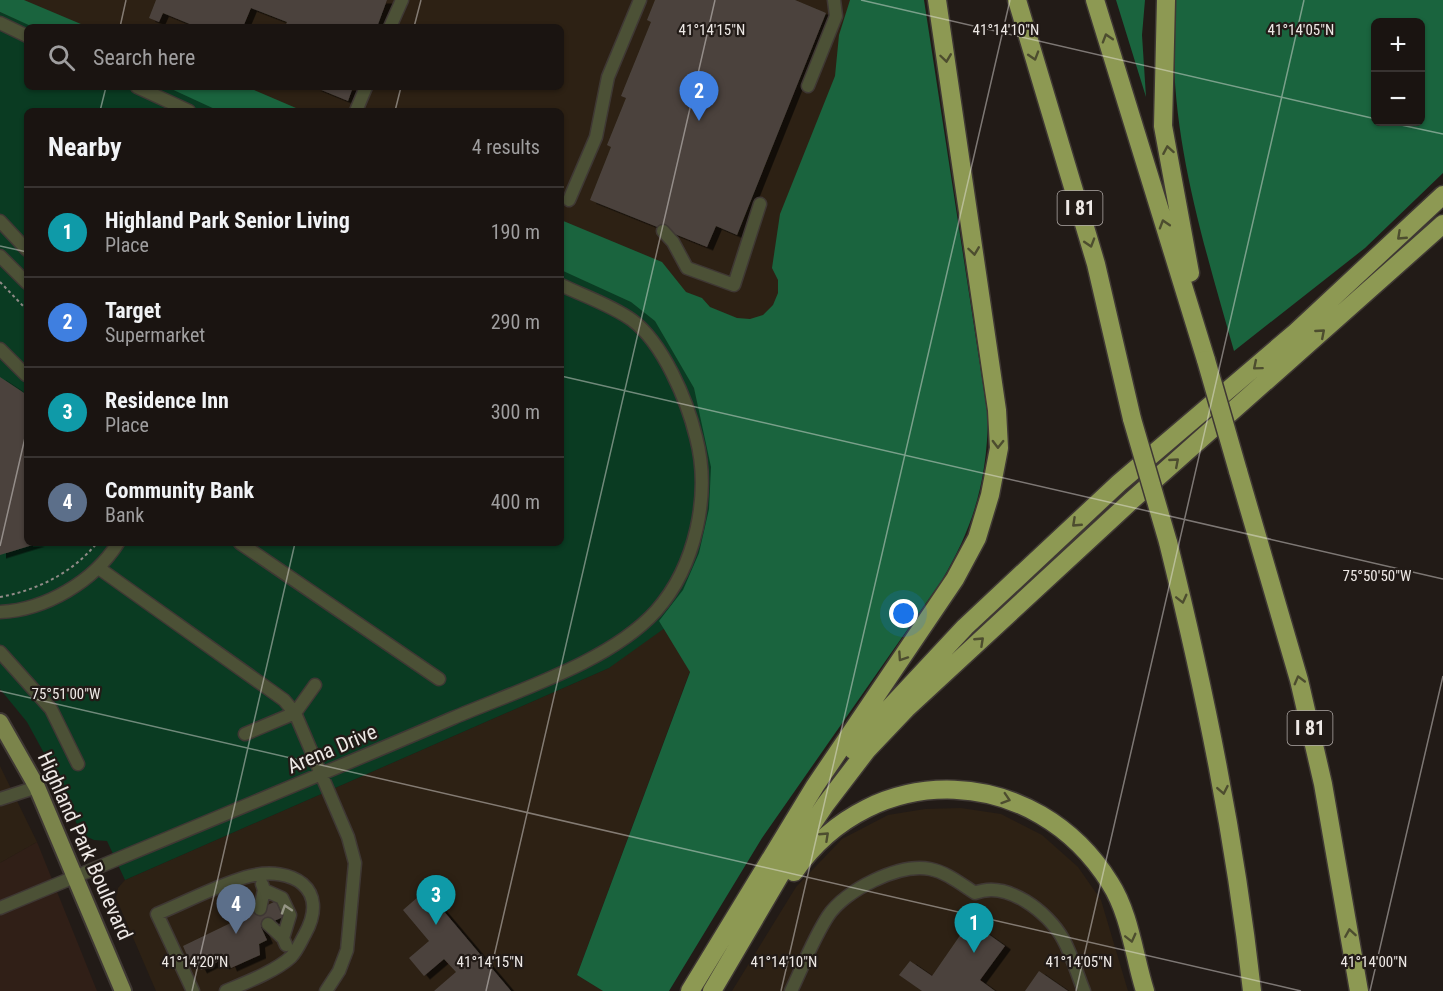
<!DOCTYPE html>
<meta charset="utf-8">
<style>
body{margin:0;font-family:"Roboto Condensed",sans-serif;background:#27211f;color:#f1f3f6}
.controls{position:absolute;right:18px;top:18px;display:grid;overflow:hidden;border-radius:9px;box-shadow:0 2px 4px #0004}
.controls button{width:54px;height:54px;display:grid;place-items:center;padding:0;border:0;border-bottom:2px solid #383331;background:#1a1411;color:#f1f3f6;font:30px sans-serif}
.you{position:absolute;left:904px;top:614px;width:21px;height:21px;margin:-15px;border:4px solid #fff;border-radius:50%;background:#1a73e8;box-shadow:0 0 0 9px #1a73e833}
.badge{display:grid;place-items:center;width:39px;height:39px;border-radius:50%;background:#b45309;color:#fff;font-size:20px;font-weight:700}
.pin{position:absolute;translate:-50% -50px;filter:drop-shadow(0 2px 3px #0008)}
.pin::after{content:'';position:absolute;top:32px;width:21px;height:18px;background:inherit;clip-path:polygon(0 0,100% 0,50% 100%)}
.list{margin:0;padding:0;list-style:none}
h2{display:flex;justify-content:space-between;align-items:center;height:78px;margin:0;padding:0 24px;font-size:26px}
h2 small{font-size:20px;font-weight:400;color:#9f9e9f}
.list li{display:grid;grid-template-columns:39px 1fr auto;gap:18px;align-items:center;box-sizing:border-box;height:90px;padding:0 24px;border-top:2px solid #383331}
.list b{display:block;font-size:22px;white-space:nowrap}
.list p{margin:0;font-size:20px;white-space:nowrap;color:#9f9e9f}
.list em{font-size:20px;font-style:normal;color:#9f9e9f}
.icon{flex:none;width:33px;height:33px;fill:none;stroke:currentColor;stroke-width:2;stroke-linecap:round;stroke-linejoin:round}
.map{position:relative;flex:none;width:1443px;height:991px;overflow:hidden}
.search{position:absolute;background:#1a1411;box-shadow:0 2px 4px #0004;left:24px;top:24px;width:540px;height:66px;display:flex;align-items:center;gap:15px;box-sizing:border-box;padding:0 21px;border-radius:9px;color:#9f9e9f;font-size:22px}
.panel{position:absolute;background:#1a1411;box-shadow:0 2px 4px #0004;left:24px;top:108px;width:540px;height:438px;border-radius:9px}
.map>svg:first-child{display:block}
.commercial{fill:#2d2114}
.industrial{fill:#301f17}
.green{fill:#0a3b22}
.forest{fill:#1a643e;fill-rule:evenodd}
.building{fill:#4b433e;filter:url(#shadow)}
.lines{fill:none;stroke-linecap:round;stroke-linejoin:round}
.minor-casing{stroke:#3f3834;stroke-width:15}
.major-casing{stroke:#3f3834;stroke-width:20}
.highway-casing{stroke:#3f3834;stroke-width:21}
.path{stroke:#918b88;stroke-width:2;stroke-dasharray:3 3;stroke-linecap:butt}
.minor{stroke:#4c5136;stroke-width:12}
.major{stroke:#7b844b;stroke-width:16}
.highway{stroke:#8d9953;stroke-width:18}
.highway-bridge-casing{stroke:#3f3834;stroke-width:21;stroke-linecap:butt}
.highway-bridge{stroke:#8d9953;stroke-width:18}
.oneway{stroke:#4d4d2f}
.oneway2{stroke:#959585}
.ticks{fill:none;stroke:#eee9e6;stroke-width:1.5;stroke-opacity:0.45}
.labels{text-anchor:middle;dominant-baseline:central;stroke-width:4.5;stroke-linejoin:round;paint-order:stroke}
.shield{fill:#221b17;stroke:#b1aba8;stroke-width:1.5}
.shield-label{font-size:20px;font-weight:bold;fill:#eee9e6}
.street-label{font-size:21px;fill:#eee9e6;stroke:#221b17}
.ticks-label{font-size:15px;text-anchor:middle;fill:#eee9e6;stroke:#221b17;stroke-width:4.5;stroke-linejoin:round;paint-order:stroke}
</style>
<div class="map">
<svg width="1443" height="991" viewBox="0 0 1443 991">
<defs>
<filter id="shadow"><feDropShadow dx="6" dy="3.5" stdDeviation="0" flood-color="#0009"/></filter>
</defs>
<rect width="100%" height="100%" fill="#221b17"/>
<path class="commercial" d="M0 0H872L770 336 561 249V111H239L183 87H561V27H43Z
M659 621 690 671 577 975 603 991H156L116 898 118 888 125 880 609 668Z
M0 766 37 842 0 863Z
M961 808 1001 814 1042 835 1078 867 1101 900 1128 991H732L796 887 842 839 888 815 925 809Z"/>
<path class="industrial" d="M37 842 97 991H0V863Z"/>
<path class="green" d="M0 12 34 27H27V87H172L228 111H27V543H561V255L657 300 735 428 704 600 609 668 125 880 107 841 94 840 81 834 57 777 27 722 0 689Z"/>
<path class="forest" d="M0 0H24L88 27H33L0 12Z
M850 0H924L988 417C987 480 974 526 942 580L762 838 669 991H603L577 975 690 672 659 621 683 590 699 553 709 509 711 467 694 388 655 321 631 302 561 270V220L662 262 686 292 702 298 710 307 737 318 750 319 763 315 773 305 778 293V280L772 268 780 214 835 76 839 35Z
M1116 0H1145L1142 35 1146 97Z
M1176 0H1443V173L1365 248 1234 351C1202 237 1164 120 1176 0ZM1376 22H1420V122H1376Z
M167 87H247L303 111H219Z"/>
<path class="building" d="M156 0H387L377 27H285L287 22 251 8 243 27H197L163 13 159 22 149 18Z
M655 0H795L826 13 737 235 716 226 707 247 590 200 611 147 607 145 626 98 621 96 651 22 647 20Z
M314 87H353L348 101Z
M0 377 27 395V543H39L0 555Z
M426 890 511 991H434L456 972 444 959 424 976 409 958 429 941 403 910Z
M276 901 283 917 261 927 267 940 259 944 260 955 231 968 229 963 223 966 221 960 201 970 195 958 189 960 183 946Z
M970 921 1005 946 980 980 995 991H922L899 975 910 961 932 976Z
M1039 971 1068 991H1025Z"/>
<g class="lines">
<g class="minor-casing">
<path id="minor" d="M0 23 27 36
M390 27 402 0
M808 86 836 16 834 0
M137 87 189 111
M356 111 366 87
M569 200 596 137 608 77 640 0
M0 221 27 250
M663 231 673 242 687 268 734 285 760 204
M0 256 27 283
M0 349 26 375
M240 543 439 679
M100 569 284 700 295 713 348 837 355 863 347 950 339 971 326 991
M0 612C46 610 94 581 118 543
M0 652 51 709 78 764
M245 734 295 713 315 685
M0 799 37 787
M264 890 282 898 290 915 283 938
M0 908C151 845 302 783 453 718 516 691 610 662 656 611 696 566 711 494 696 437 687 400 663 343 632 320 611 305 584 296 561 285
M260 909 264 890 262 884
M268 924 283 938 286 945
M193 991 157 914C184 903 224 882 250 876 292 866 330 888 305 934 301 941 297 951 291 957 276 971 245 983 226 991
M791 991C803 966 813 939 828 916 845 890 899 863 930 869 946 872 961 884 975 893 1007 880 1048 912 1063 939 1072 955 1077 974 1084 991"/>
</g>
<g class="major-casing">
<path id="major" d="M0 722 37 787 123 991"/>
</g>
<g class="highway-casing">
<path id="highway" d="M1017 0 1096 264 1132 419
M1095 0 1206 360
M1166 0 1163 126 1190 273
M1238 471 1299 680 1323 784 1359 991
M1168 542C1205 692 1235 838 1252 991
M853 750 867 732 965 627 1119 483 1296 332 1443 195
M794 872C874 757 1036 764 1110 883 1130 914 1134 956 1145 991
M690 991 815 786 955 579 977 538 990 495 999 448 997 410 937 0
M712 991 793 853 825 805 867 750 906 709 1131 501 1443 224"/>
</g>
<path class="path" d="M0 282 27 310
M0 597C38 590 72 573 97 543"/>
<use href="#minor" class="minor"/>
<use href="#major" class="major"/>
<use href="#highway" class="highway"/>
<g class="highway-bridge-casing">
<path id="highway-bridge" d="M1206 360 1238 471
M1132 419 1168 542"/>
</g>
<use href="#highway-bridge" class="highway-bridge"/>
</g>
<defs><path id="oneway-chevron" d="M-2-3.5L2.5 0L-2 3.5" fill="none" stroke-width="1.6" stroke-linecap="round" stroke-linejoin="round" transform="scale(1.5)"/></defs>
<g class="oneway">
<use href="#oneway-chevron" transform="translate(1107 38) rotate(-107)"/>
<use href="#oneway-chevron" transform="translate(1034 56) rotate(73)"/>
<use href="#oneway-chevron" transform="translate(946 58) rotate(82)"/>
<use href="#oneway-chevron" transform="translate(1168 150) rotate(-100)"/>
<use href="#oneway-chevron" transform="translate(1164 224) rotate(-107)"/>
<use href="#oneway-chevron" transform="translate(1401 236) rotate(137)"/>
<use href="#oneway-chevron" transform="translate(1090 243) rotate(73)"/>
<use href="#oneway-chevron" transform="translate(974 251) rotate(82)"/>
<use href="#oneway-chevron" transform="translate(1321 333) rotate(-41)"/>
<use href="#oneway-chevron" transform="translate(1257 366) rotate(140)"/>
<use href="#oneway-chevron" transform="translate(998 444) rotate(91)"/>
<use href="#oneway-chevron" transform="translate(1175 462) rotate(-41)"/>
<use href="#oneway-chevron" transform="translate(1076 523) rotate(137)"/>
<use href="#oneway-chevron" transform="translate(1182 599) rotate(76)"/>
<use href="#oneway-chevron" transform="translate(980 641) rotate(-43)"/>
<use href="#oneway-chevron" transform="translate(902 657) rotate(124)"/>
<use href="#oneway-chevron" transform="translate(1299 680) rotate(-105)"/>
<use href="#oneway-chevron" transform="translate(1223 790) rotate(79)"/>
<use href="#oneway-chevron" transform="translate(1006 799) rotate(18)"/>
<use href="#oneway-chevron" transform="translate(825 836) rotate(-43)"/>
<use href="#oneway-chevron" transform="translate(1350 933) rotate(-99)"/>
<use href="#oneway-chevron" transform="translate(1131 938) rotate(76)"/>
</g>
<use class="oneway2" href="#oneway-chevron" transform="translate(286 909) rotate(-108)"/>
<path class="ticks" d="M861 0 1376 119M120 27 126 0M414 27 421 0M100 111 106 87M395 111 401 87M1387 122 1443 134M0 246 27 252M561 376 1443 579M0 546 27 429M0 691 1301 991M192 991 295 543M486 991 715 0M781 991 1010 0M1076 991 1304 0M1370 991 1443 676"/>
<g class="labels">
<g class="shield">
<rect x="1057.5" y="191" width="45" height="34" rx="4.5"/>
<rect x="1287.5" y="711" width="45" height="34" rx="4.5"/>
</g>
<g class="shield-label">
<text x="1080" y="208">I 81</text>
<text x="1310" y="728">I 81</text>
</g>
<g class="street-label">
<text transform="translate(332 749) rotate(-23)">Arena Drive</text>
<text transform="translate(85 846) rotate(66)">Highland Park Boulevard</text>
</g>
</g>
<g class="ticks-label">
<text x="712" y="35">41°14'15"N</text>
<text x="1006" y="35">41°14'10"N</text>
<text x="1301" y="35">41°14'05"N</text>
<text x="1377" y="581">75°50'50"W</text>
<text x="66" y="699">75°51'00"W</text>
<text x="195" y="967">41°14'20"N</text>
<text x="490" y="967">41°14'15"N</text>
<text x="784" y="967">41°14'10"N</text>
<text x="1079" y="967">41°14'05"N</text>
<text x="1374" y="967">41°14'00"N</text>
</g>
</svg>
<div class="controls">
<button>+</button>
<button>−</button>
</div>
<div class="you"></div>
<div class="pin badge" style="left:974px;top:953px;background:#0f9aa8">1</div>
<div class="pin badge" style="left:699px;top:121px;background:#3f7fe0">2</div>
<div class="pin badge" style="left:436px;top:925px;background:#0f9aa8">3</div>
<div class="pin badge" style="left:236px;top:934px;background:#5c6f8a">4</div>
<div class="search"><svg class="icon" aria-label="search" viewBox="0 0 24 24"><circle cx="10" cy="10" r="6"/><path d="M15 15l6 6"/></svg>Search here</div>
<section class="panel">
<h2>Nearby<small>4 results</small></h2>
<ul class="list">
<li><span class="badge" style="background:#0f9aa8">1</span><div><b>Highland Park Senior Living</b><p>Place</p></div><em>190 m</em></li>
<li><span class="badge" style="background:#3f7fe0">2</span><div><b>Target</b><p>Supermarket</p></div><em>290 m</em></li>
<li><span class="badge" style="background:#0f9aa8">3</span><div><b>Residence Inn</b><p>Place</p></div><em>300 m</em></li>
<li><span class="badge" style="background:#5c6f8a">4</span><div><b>Community Bank</b><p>Bank</p></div><em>400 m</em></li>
</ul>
</section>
</div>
